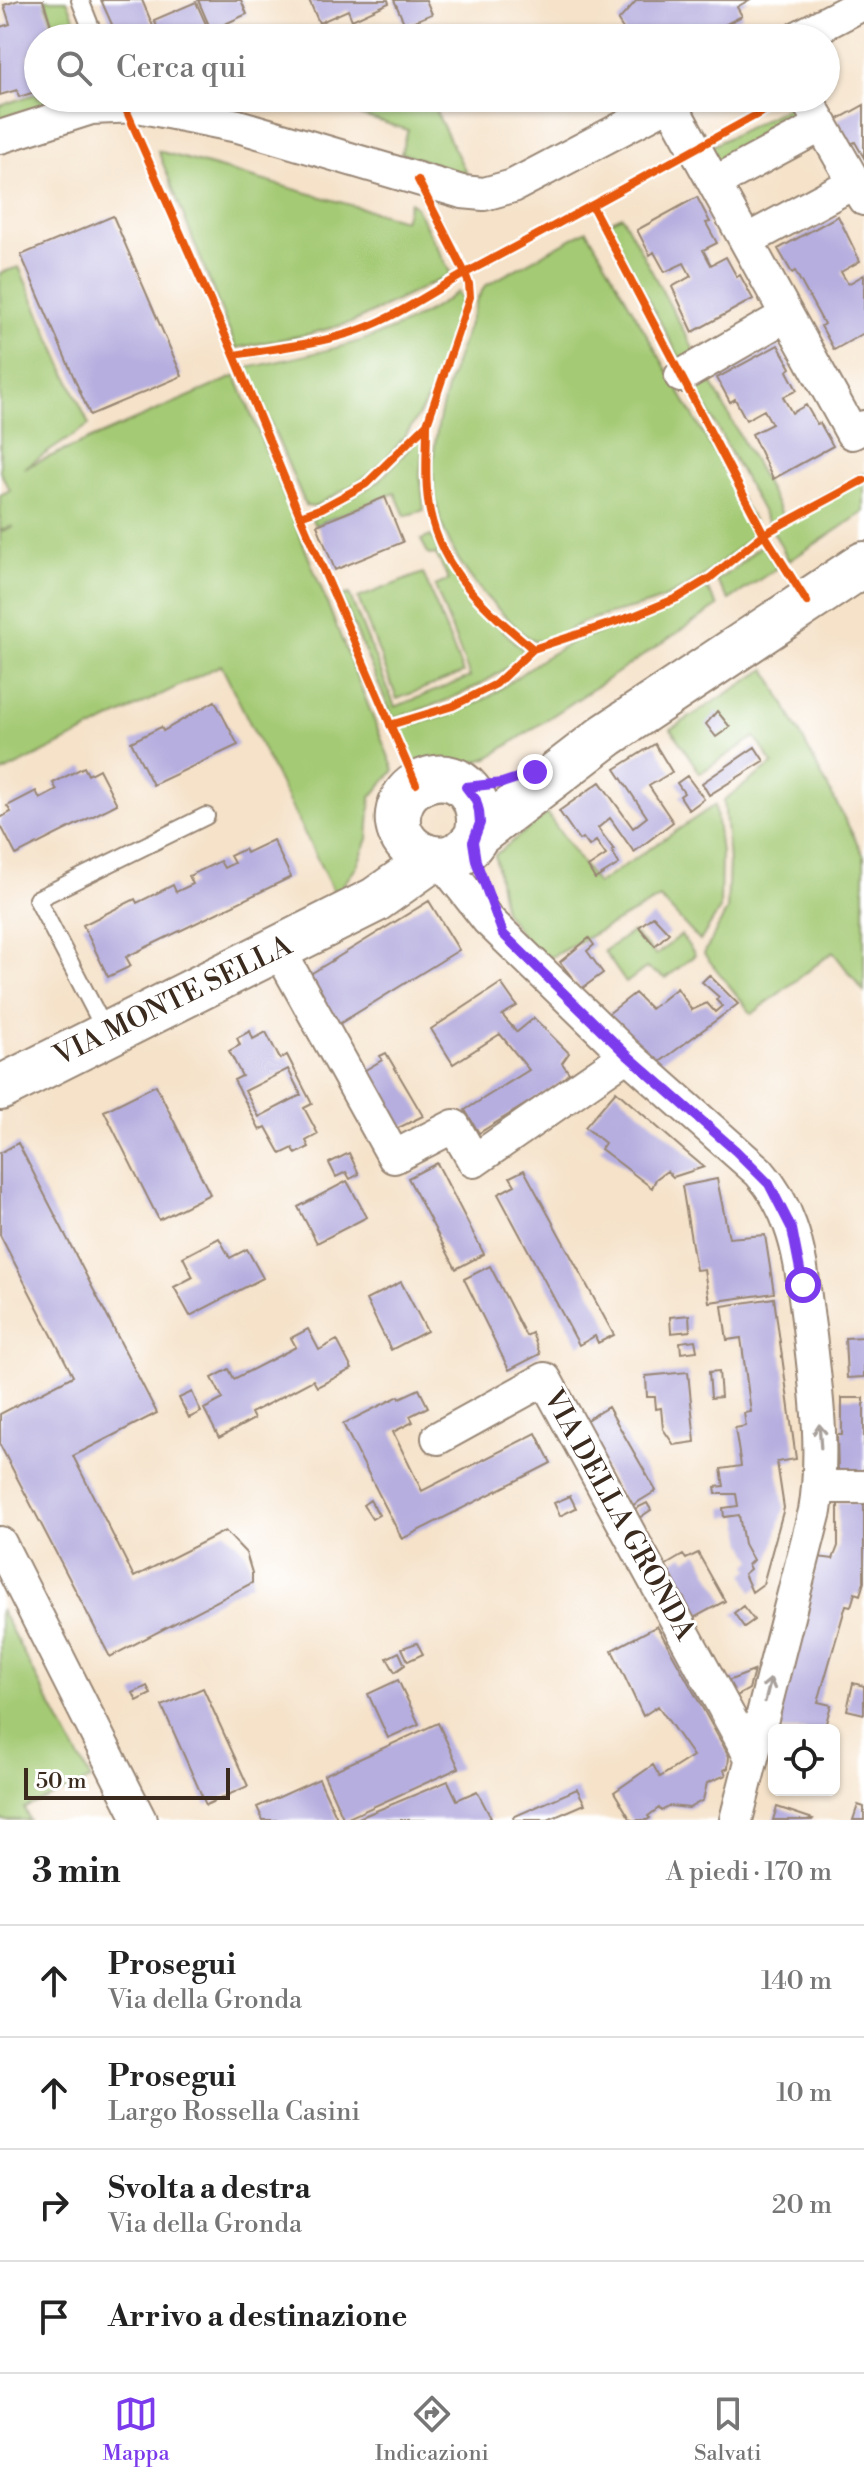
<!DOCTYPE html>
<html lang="it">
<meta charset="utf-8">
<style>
body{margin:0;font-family:"Libre Bodoni",serif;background:#f6f6f6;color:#222}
.controls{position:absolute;right:24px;bottom:24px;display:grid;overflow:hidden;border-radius:12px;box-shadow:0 2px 6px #0004}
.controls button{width:72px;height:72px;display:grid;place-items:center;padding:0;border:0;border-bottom:2px solid #e0e0e0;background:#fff;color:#222;font:40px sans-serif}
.scale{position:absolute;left:24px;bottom:20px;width:206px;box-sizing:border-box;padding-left:8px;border:4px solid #3b2a1e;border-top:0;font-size:22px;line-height:28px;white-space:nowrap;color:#3b2a1e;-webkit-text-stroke:6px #fff;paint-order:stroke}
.stop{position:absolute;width:24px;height:24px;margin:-18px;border:6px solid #7c3aed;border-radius:50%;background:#fff}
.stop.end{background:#7c3aed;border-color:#fff;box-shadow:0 2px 8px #0008}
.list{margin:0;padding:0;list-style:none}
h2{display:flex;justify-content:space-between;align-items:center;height:104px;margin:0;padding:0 32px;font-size:34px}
h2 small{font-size:26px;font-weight:400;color:#767676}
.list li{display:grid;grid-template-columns:52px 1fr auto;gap:24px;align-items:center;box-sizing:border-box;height:112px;padding:0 32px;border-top:2px solid #e0e0e0}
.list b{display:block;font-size:30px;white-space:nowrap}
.list p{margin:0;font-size:26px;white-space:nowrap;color:#767676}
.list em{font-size:26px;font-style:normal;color:#767676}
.icon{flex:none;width:44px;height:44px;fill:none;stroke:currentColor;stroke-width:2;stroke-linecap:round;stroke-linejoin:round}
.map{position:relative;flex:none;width:864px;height:1820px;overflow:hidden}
.search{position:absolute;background:#fff;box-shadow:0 2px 6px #0004;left:24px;right:24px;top:24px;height:88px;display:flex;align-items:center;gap:20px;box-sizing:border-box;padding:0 28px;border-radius:44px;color:#767676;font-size:30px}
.sheet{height:552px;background:#fff}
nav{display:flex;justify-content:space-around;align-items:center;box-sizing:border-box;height:112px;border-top:2px solid #e0e0e0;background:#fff;font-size:22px;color:#767676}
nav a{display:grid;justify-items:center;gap:4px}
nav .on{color:#7c3aed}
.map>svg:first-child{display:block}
.green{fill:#a4ca75;stroke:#707a4a;stroke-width:2}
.building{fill:#b6aedf;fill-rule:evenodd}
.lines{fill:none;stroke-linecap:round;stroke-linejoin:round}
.lane-casing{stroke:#988674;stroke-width:20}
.street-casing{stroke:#988674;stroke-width:36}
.secondary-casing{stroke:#988674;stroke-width:48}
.lane{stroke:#fff;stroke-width:16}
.street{stroke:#fff;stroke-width:32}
.secondary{stroke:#fff;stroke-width:44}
.cycleway-casing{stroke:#fff;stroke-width:13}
.cycleway{stroke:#e8590c;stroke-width:8}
.oneway{stroke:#a79f9a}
.route{stroke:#7c3aed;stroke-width:10}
.labels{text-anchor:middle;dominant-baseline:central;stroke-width:6;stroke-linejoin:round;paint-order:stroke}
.street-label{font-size:28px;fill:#3b2a1e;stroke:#fff}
</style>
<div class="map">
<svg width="864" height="1820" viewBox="0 0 864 1820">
<rect width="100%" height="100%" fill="#fff"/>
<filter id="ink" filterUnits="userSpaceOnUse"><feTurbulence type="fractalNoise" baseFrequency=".0125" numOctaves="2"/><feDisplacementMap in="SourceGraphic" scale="16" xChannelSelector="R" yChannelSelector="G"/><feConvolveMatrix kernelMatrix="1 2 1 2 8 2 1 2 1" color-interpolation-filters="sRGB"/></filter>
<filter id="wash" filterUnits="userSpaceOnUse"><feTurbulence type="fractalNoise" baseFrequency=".006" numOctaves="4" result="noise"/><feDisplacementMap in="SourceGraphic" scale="32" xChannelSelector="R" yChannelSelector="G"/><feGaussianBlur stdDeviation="1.8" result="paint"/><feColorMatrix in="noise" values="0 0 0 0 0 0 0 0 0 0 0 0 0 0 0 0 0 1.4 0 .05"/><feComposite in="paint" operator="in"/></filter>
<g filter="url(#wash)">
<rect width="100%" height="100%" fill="#f5e2c9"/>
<path class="green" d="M45 0H67L83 38H58Z
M38 93V98H70L0 118V106Z
M304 98H429L467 174 401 153 408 130Z
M798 102 812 126 717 174 704 150Z
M158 151 404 220 410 202 416 207 451 274 353 322 309 334 236 348Z
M622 216 784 518 864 473V512L789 561 607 223Z
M587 230 755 524 757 532C725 559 692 590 651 603 630 610 608 613 586 621 573 626 557 639 542 641 529 643 516 626 507 618 463 576 431 528 433 464 436 408 459 354 477 300L485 286Z
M19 267 89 425 24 468 236 376 394 770 371 797 368 839 356 868 335 895 221 665 0 774V532L14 526 0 530V495L10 490 0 472V273Z
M457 292 462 298C449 359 424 424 377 467 359 484 335 494 314 507L306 506 247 368C321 352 396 340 457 292Z
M424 433 420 474 424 510 405 516 395 493 315 525 312 520 378 482Z
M431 536C457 586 482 611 523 650V655C484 688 442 704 393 718L341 596 349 594 395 707 470 677 435 586 449 580 436 554 429 555 421 540Z
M760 546 765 549 777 568 729 600 716 580 732 571Z
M423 573 463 673 397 699 358 598Z
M706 587 718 606 490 757 464 766 413 767 398 733 401 727 451 715 489 697 542 659 572 642 670 609Z
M766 669 864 856V992L833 952 752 1014 704 954 727 910 729 862 724 800 773 764 755 737 700 773 671 729Z
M715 805 721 853 720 909 700 941 660 898 542 962 504 911 495 855 547 814 597 884Z
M632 932 656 955 681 935 695 955 666 978 646 968 626 983 604 951Z
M0 1609 91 1780 24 1808 29 1820H0Z"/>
<g id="blocks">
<path class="building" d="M19 0H43L55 38H38V52L28 55 38 91 19 97 17 90 0 95V27L10 24 4 5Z
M101 0H142L158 38H118Z
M198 0H241L247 14 214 29 218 38H162L154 20 196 2 209 31 211 30Z
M309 0H388L389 3 352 20 348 10 319 23Z
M394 0H426L432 14 405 25Z
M637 0H749L737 7 742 16 705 35 703 29 699 30 701 38H613L625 32 618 21Z
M558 98H585L562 106Z
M864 105V158L855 142 850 144 837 120Z
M697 197 710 222 706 223 717 243 703 250 711 265 726 257 737 277 740 275 753 299 693 332 672 287 691 276 684 263 665 272 654 252 650 255 637 230Z
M113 216 182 376 90 415 21 255Z
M838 216 860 261 841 272 848 284 864 275V333L834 350 821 326 824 324 795 271 792 273 778 249Z
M778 345 791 368 787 371 797 390 783 397 792 413 806 405 817 424 820 423 833 446 773 479 752 434 772 424 764 410 746 420 735 399 730 402 717 378Z
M385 497 403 542 335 570 317 525Z
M215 701 238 745 153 785 131 742 161 727 163 731Z
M717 711 730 727 716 737 706 724Z
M655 744 672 772 649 786 673 822 634 852 610 818 598 828 614 850 612 851 619 864 595 879 588 867 606 855 596 841 589 846 583 838 579 840 559 811 600 782 633 828 647 817 615 769Z
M755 747 764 761 709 795 702 783Z
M84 767 88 775 99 769 117 804 16 855 0 824V818L11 812 7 806 36 791 40 799 57 790 53 783Z
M687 776 704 799 689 810 680 796 684 793 677 783Z
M273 840 291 877 126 957 131 966 108 977 83 925 135 899 137 903 173 885 176 892 193 884 189 876 220 861 224 868 234 863 230 856 244 849 246 853Z
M429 901 459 950 334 1027 304 978Z
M653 916 669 933 655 946 639 927Z
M589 938 594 945 587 951 603 973 581 989 560 962Z
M709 975 738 1004 657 1064 629 1040 632 1037 608 1014 635 993 651 1009 677 988 692 1010 707 1003 715 1012 722 1006 716 1000 719 997 702 982Z
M501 983 517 1006 502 1015 517 1032 534 1018 569 1053 562 1063 569 1073 560 1083 479 1133 465 1110 529 1070 500 1034 453 1064 431 1029Z
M250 1031 253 1039 266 1032 280 1059 287 1055 312 1104 304 1108 318 1134 306 1141 309 1147 296 1154 293 1148 281 1154 266 1127 260 1130 234 1080 242 1076 229 1051 240 1045 237 1038ZM288 1069 301 1095 259 1117 245 1091Z
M386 1053 423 1116 390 1132 357 1075 382 1060 380 1056Z
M156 1085 210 1194 159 1220 104 1111Z
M616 1091 686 1152 704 1167 673 1177 667 1171 656 1179 652 1188 601 1149 605 1143 585 1127Z
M18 1143 157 1413 73 1456 134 1577 225 1531 246 1553 252 1573V1583L110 1657 0 1445V1414L73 1376 0 1235V1153Z
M349 1153 359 1174 350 1179 346 1172 336 1177 329 1163Z
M437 1163 484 1254 456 1269 408 1178Z
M524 1170 614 1335 598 1343 595 1336 579 1345 498 1194 515 1185 510 1177Z
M717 1179 729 1238 765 1235 774 1293 709 1302 704 1269 696 1270 682 1186Z
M347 1181 367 1217 317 1243 298 1207Z
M219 1238 230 1258 247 1249 263 1278 190 1316 174 1287 193 1277 183 1257Z
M490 1266 526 1336 532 1333 540 1354 509 1370 464 1279Z
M401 1282 427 1331 391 1350 366 1300Z
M774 1298 796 1459 777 1462 784 1508 763 1584 752 1592 744 1574 750 1569 748 1565 753 1560 744 1544 739 1515 724 1517 723 1508 738 1506 736 1494H716L715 1487 724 1486 721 1469 741 1466 735 1428 746 1426 744 1413 751 1412 741 1338 727 1340 722 1306Z
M689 1315 690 1331 671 1333 670 1317Z
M308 1329 319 1350 337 1340 352 1369 317 1387 313 1380 251 1413 254 1419 219 1438 204 1409 223 1399 212 1378 229 1369 234 1379 296 1347 291 1338Z
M864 1337V1377L847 1378 845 1338Z
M695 1340 697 1351 681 1353 680 1342Z
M719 1371 721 1397 711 1398 709 1372Z
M688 1372 695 1442 674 1445 663 1429 661 1408 656 1409 655 1397H647L646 1376Z
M419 1389 428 1407 410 1416 413 1422 393 1432 422 1491 536 1433 551 1463 402 1539 343 1424 399 1396 400 1398Z
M192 1392 201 1412 189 1418 179 1398Z
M842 1398H864V1471L838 1472 837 1435H842Z
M608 1407 656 1491 628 1508 580 1424Z
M570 1496 576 1508 560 1516 554 1503Z
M370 1500 379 1515 372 1519 363 1505Z
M838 1502 864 1503V1582L860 1595 855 1593 851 1606 846 1605 818 1702 831 1705 824 1730H773L818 1557 833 1559 838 1546Z
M647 1503 651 1510 639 1518 635 1509Z
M698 1553 725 1601 690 1620 661 1568 683 1555 686 1559Z
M743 1606 754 1620 744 1627 734 1613Z
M657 1626 729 1756 728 1768 724 1770 726 1775 707 1783 703 1800 689 1808 670 1806 661 1811 659 1808 648 1816 650 1818 647 1820H631L614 1792 653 1765 660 1777 693 1756 658 1706 643 1716 612 1650Z
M417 1643 423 1654 408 1661 402 1648Z
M399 1652 405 1665 395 1672 387 1658Z
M754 1671 749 1689 735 1697 725 1682Z
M398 1680 419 1724 388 1738 368 1694Z
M853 1683 864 1686V1714L847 1710Z
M147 1686 151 1694 137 1701 133 1693Z
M203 1688 248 1786 206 1805 162 1706Z
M438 1723 459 1768 344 1820 324 1775Z
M319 1779 338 1820H263L257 1807Z
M448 1781 457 1800 477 1791 491 1818 486 1820H354Z
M577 1789 585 1804 548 1820H514L513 1817Z
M858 1805 864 1807V1820H853Z
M777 1807 813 1819 812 1820H773Z"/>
</g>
</g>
<g filter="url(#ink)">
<use href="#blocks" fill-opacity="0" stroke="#988674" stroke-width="2"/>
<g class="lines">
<g class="lane-casing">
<path id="lane" d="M80 0 95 38
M106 1032 37 899 206 816"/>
</g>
<g class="street-casing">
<path id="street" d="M797 38 864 3
M806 98 864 199
M670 103 852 433 864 427
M0 137 91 108 138 106 238 126 462 192 484 194 513 186 680 98
M714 183 822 125
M746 241 855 182
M681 376 787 315
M440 859 488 920 627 1055 759 1172C773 1188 783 1205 790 1225 802 1257 804 1293 809 1327 816 1389 825 1450 815 1511L736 1820
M279 950 394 1157 454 1126 474 1161 627 1055
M438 1438 545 1379 751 1757
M819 1487H864
M0 1543 140 1820"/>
</g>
<g class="secondary-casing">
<path id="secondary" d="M477 835C486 803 463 768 427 780 417 783 408 790 403 799 378 847 450 885 477 835L607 735 864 564
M0 1088 375 900 433 859"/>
</g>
<use href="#lane" class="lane"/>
<use href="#street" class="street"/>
<use href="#secondary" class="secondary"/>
<g class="cycleway-casing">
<path id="cycleway" d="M124 105 234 355 300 516 416 784
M592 206 764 534 864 480
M234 355C275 348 320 344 359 330 401 315 438 287 477 267 581 212 684 155 787 98
M427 424C427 452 424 484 430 512 443 574 487 610 533 649
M300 516 322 508 366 484 427 424 470 297 469 284 465 273 418 180
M390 725 453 706 496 684 533 649 636 615 677 598 710 578 764 534 807 602"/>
</g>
<use href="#cycleway" class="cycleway"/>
</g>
<defs><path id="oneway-shaft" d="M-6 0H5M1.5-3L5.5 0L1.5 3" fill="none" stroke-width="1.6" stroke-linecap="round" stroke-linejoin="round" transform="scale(2)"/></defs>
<g class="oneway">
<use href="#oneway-shaft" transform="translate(820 1436) rotate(-94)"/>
<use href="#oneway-shaft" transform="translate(768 1690) rotate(-76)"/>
</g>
</g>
<g class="lines" filter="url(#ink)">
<path class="route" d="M535 772 502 783 466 787 476 800 479 811 480 823 473 842 476 861 503 934 627 1055 736 1151 769 1184 792 1229 803 1285"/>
</g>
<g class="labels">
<g class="street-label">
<text transform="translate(173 1001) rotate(-26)">VIA MONTE SELLA</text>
<text transform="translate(619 1515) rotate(61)">VIA DELLA GRONDA</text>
</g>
</g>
</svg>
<div class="controls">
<button><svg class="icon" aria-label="locate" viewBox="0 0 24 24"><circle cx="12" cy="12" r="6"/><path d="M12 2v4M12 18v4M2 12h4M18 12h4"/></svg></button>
</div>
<div class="scale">50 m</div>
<div class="stop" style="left:803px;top:1285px"></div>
<div class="stop end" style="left:535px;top:772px"></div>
<div class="search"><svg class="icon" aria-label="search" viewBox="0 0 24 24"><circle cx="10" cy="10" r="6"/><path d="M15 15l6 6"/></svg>Cerca qui</div>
</div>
<section class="sheet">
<h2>3 min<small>A piedi · 170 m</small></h2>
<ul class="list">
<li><svg class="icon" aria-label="ahead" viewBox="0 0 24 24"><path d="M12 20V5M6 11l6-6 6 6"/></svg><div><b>Prosegui</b><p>Via della Gronda</p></div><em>140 m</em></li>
<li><svg class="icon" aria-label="ahead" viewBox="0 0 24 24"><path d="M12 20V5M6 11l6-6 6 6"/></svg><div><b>Prosegui</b><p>Largo Rossella Casini</p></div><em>10 m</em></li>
<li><svg class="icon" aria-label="right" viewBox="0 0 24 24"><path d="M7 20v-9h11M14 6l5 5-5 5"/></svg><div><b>Svolta a destra</b><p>Via della Gronda</p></div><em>20 m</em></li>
<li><svg class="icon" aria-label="arrive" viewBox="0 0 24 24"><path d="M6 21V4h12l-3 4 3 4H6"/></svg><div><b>Arrivo a destinazione</b></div></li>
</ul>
</section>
<nav>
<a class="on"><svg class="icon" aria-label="map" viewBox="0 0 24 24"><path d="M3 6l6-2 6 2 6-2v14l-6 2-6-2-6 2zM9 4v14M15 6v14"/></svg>Mappa</a>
<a><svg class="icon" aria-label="directions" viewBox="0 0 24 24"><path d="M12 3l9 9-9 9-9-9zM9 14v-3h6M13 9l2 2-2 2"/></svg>Indicazioni</a>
<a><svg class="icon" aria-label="saved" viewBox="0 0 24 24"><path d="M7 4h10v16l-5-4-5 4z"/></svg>Salvati</a>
</nav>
